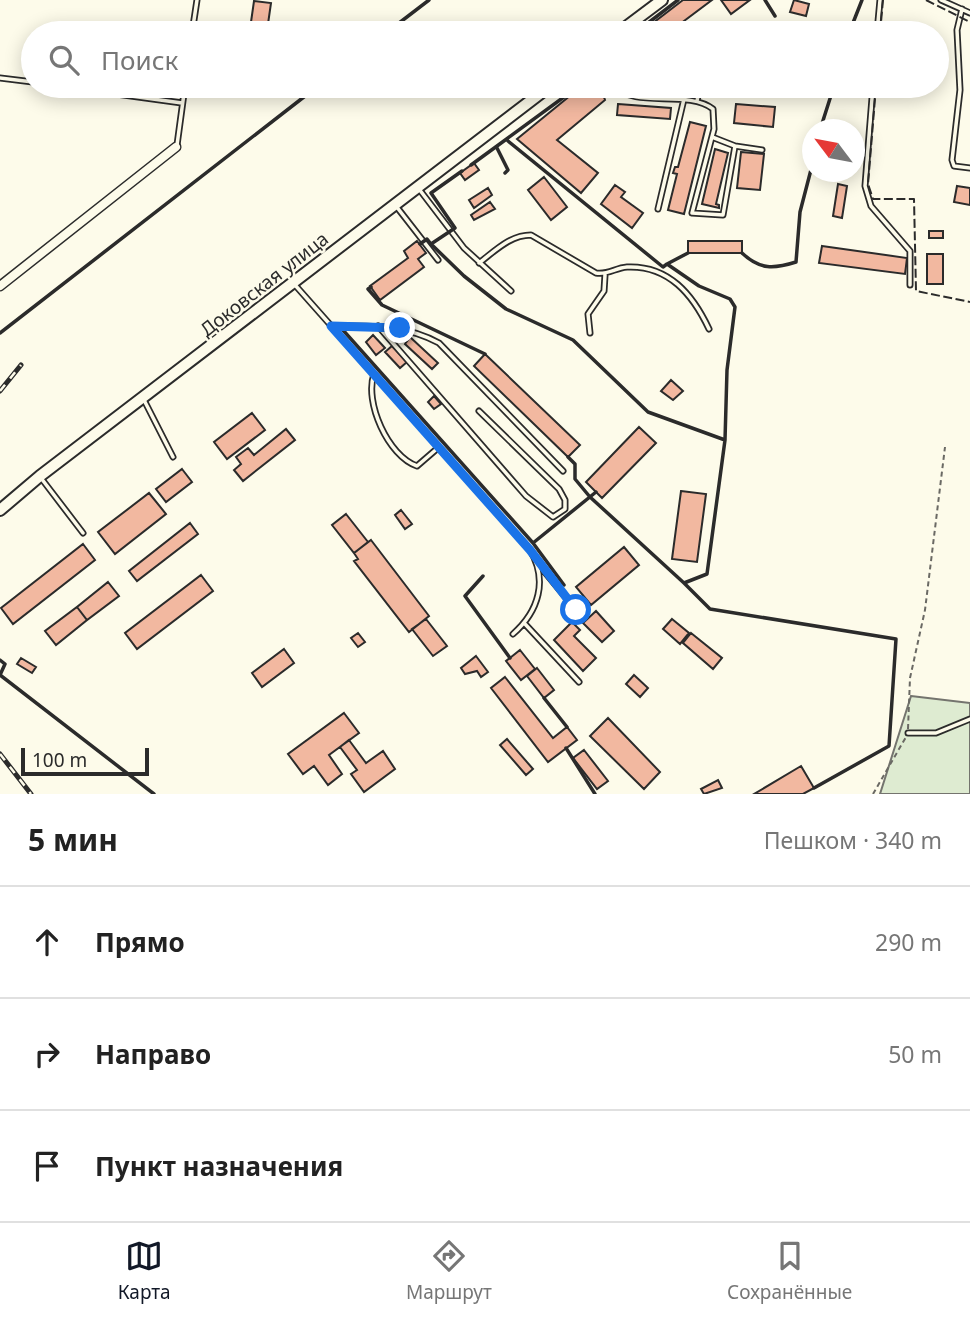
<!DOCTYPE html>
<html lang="ru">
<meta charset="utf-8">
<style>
body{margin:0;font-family:"Noto Sans",sans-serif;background:#f2f2f2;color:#222}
.compass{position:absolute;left:802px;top:119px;width:63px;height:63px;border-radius:50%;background:#fff;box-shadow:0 4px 18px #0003;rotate:302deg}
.scale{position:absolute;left:21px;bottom:18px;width:128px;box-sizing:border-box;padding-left:7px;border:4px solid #2b2b2b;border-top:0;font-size:19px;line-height:24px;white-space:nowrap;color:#2b2b2b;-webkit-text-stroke:5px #fdfbea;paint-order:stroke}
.stop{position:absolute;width:21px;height:21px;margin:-16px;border:5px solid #1a73e8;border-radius:50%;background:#fff}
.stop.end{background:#1a73e8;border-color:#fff;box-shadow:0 2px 7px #0008}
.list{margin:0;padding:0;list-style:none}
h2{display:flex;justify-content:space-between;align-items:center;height:91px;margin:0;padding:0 28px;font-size:30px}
h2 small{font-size:23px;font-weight:400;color:#767676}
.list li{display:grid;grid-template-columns:46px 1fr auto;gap:21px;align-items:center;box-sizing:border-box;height:112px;padding:0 28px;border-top:2px solid #e0e0e0}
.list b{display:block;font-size:26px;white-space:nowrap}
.list em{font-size:23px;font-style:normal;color:#767676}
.icon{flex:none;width:38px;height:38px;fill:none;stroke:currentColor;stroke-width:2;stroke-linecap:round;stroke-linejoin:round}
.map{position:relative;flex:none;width:970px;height:794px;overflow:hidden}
.search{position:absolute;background:#fff;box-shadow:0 4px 18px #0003;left:21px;right:21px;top:21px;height:77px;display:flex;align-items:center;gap:18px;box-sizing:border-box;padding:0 24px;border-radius:38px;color:#767676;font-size:26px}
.sheet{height:427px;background:#fff}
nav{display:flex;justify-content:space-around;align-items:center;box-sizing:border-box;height:98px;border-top:2px solid #e0e0e0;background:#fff;font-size:19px;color:#767676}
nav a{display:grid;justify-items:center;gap:4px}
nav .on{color:#111827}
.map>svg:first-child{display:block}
.green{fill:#deebd1;stroke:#74746e;stroke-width:2}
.building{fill:#f2b8a0;stroke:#2b2b2b;stroke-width:2}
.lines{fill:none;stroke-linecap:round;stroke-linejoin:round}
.lane-casing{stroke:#2b2b2b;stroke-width:7}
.street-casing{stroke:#2b2b2b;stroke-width:11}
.secondary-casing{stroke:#2b2b2b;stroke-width:14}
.path{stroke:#6a6964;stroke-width:2;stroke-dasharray:5 3.5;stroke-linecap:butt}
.lane{stroke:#fdfbea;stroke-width:3.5}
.street{stroke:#fdfbea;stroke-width:8}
.secondary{stroke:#fdfbea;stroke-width:10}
.rail-casing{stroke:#2b2b2b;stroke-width:5}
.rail{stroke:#fdfbea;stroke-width:2.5;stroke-dasharray:8;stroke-linecap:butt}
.fence{stroke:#2b2b2b;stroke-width:2;stroke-dasharray:9 3.5;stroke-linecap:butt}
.wall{stroke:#2b2b2b;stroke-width:3.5}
.route{stroke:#1a73e8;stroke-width:9}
.labels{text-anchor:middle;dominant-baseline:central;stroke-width:5;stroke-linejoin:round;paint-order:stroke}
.street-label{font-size:19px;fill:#2b2b2b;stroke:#fdfbea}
</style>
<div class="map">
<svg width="970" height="794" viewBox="0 0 970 794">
<rect width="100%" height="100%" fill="#fdfbea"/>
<path class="green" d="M911 696 970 703V794H880Z"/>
<path class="building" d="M683 0H712L668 33H640Z
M721 0H750L731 14Z
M794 0 809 4 806 16 790 12Z
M254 1 271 3 267 31 250 29Z
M582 86H600L605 100 557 140 598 173 581 193 517 139Z
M618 104 671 108 670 119 617 115Z
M736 104 775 107 773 127 734 123Z
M690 122 706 126 684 214 668 210 677 174 673 173 675 167H678Z
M715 149 728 153 716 204 719 205V208L702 204Z
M741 152 764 154 760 190 737 188Z
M474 163 479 170 465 180 460 173Z
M544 177 567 207 551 220 528 190Z
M838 184 847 186 842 218 833 216Z
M615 185 625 192 621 197 643 213 632 228 601 204Z
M957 186 970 188V205L954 202Z
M488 188 492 195 474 208 469 200Z
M490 202 495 209 474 220 471 215Z
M929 231H943V238H929Z
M417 241 426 253 418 259 424 267 380 300 370 286 408 258 404 251Z
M688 241H742V253H688Z
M822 246 907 258 905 274 819 263Z
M927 254H943V284H927Z
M373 335 385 348 376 355 366 342Z
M410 337 438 363 432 369 405 344Z
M392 346 407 362 400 368 385 352Z
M485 354 580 445 568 457 474 366Z
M671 380 683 391 673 400 661 391Z
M434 396 441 404 434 409 428 402Z
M252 413 265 430 227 459 214 442Z
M639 427 656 443 602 498 586 482Z
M286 429 295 440 243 481 234 470 241 464 236 457 248 448 254 455Z
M182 469 192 482 166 502 156 489Z
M681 491 706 494 697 562 672 559Z
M149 493 166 514 115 554 98 532Z
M401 510 412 524 405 529 395 515Z
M346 514 368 542 354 553 332 525Z
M190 523 198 534 137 581 129 571Z
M371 540 429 616 409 632 354 561 358 559 354 553Z
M83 544 95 560 13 624 1 608Z
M624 547 639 565 591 605 576 587Z
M201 575 213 591 137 649 125 633Z
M108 582 119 596 87 620 77 607Z
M77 607 87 620 56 645 45 631Z
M596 611 614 631 602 642 583 623Z
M426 619 447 646 433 656 412 629Z
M672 619 689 633 680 644 663 629Z
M572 622 580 630 574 636 596 658 583 671 554 640Z
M358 633 365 642 358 647 351 638Z
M691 633 722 658 713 669 683 643Z
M284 649 294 663 262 687 252 673Z
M520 650 535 669 521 680 506 661Z
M476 656 488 672 481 677 477 671 465 674 461 668Z
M21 658 36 667 32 673 17 664Z
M537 668 554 690 544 698 527 676Z
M634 675 648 688 640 697 626 684Z
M505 677 553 738 567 727 577 740 548 762 491 688Z
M344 713 359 733 329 755 342 774 328 785 314 766 303 774 288 754Z
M608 718 660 772 644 789 590 736Z
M507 739 533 769 526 775 500 745Z
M349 740 366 763 383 751 395 769 364 792 351 774 357 770 340 747Z
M584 750 608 781 597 789 573 758Z
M801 766 814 788 803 794H754Z
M718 780 722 788 704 794 701 789Z"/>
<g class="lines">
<g class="lane-casing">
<path id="lane" d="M941 0 970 13
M962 9 957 30 960 90 952 160 954 166 970 168
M192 33 197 0
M877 33 880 0
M0 78 33 82
M58 86 182 103
M617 86C632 109 688 89 713 109L714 129 692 213 723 215 735 146
M873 86 865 186 871 206 910 251V285
M697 101 700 86
M712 137 735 146 762 150
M177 145 185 86
M419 189 464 248 511 291
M396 206 438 260
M658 209 684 99
M479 263C495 251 510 235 531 235L596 273C608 275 615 268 627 267 669 265 693 295 709 329
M295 285 530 550C548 580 539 611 513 634
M331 326C369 326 405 324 439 343L563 471
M378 326 526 496 553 517 565 509V500L559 489 479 411
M590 333 588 314 604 291 605 275
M374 374C364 402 388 456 417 466L439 447
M144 400 173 457
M41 478 83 533
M539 565 576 610
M525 624 579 682
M908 733H936L970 719"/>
</g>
<g class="street-casing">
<path id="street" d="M0 286 176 147"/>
</g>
<g class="secondary-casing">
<path id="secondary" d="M618 33 662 0
M0 510 40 476 550 86"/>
</g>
<path class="path" d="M908 729 910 678 925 610 945 447
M873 794 906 737"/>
<use href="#lane" class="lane"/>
<use href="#street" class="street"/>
<use href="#secondary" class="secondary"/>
<g class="rail-casing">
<path id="rail" d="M0 391 21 365
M0 754 31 794"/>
</g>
<use href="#rail" class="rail"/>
<path class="fence" d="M926 0 970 22
M880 33 883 0
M876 86 868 184 873 199H914L916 291 970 302"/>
<path class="wall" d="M765 0 775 16
M386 33 429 0
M635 33 678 0
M849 33 862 0
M820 130 834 86
M508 141 663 267 667 264 699 286 730 299 735 307 727 370 725 440 707 574 684 583 710 609 896 639 889 746 814 788
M497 148 508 170 505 173
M471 165 579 86
M420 244 427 239 431 244 455 228 431 193 462 171
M431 244 464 276 506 309 573 340 648 412 725 440
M742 253C760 270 774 269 796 262L800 212 813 162
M667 264 688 253
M371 287 368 289 382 305 485 354
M342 329 533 543 564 585
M0 333 318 86
M568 457 575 464V479L590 497 684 583
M533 543 596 492
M483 576 465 596 510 658
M0 660 5 664 0 675 154 794
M544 698 567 727
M566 748 595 794"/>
</g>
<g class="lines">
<path class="route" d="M400 328 331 326 530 550 576 610"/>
</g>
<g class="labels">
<g class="street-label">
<text transform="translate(264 284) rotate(-38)">Доковская улица</text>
</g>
</g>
</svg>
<svg class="compass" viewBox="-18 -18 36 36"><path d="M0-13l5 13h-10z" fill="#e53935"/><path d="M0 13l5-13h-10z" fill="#767676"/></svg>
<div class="scale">100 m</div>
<div class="stop" style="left:576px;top:610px"></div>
<div class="stop end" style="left:400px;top:328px"></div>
<div class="search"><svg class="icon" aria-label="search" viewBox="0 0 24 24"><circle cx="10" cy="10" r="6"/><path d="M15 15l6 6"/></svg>Поиск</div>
</div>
<section class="sheet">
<h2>5 мин<small>Пешком · 340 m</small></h2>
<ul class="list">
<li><svg class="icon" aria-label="ahead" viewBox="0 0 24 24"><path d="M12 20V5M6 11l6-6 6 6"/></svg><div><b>Прямо</b></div><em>290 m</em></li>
<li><svg class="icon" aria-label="right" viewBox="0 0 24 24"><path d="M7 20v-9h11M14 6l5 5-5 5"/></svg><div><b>Направо</b></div><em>50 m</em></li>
<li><svg class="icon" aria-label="arrive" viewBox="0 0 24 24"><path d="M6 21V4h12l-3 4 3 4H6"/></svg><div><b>Пункт назначения</b></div></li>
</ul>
</section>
<nav>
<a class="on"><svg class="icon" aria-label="map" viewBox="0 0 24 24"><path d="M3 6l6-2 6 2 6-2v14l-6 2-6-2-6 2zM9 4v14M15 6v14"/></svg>Карта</a>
<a><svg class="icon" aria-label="directions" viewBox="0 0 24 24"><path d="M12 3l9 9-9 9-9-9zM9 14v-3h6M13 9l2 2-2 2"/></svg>Маршрут</a>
<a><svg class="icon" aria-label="saved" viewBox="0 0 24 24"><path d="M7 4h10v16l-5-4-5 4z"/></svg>Сохранённые</a>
</nav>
